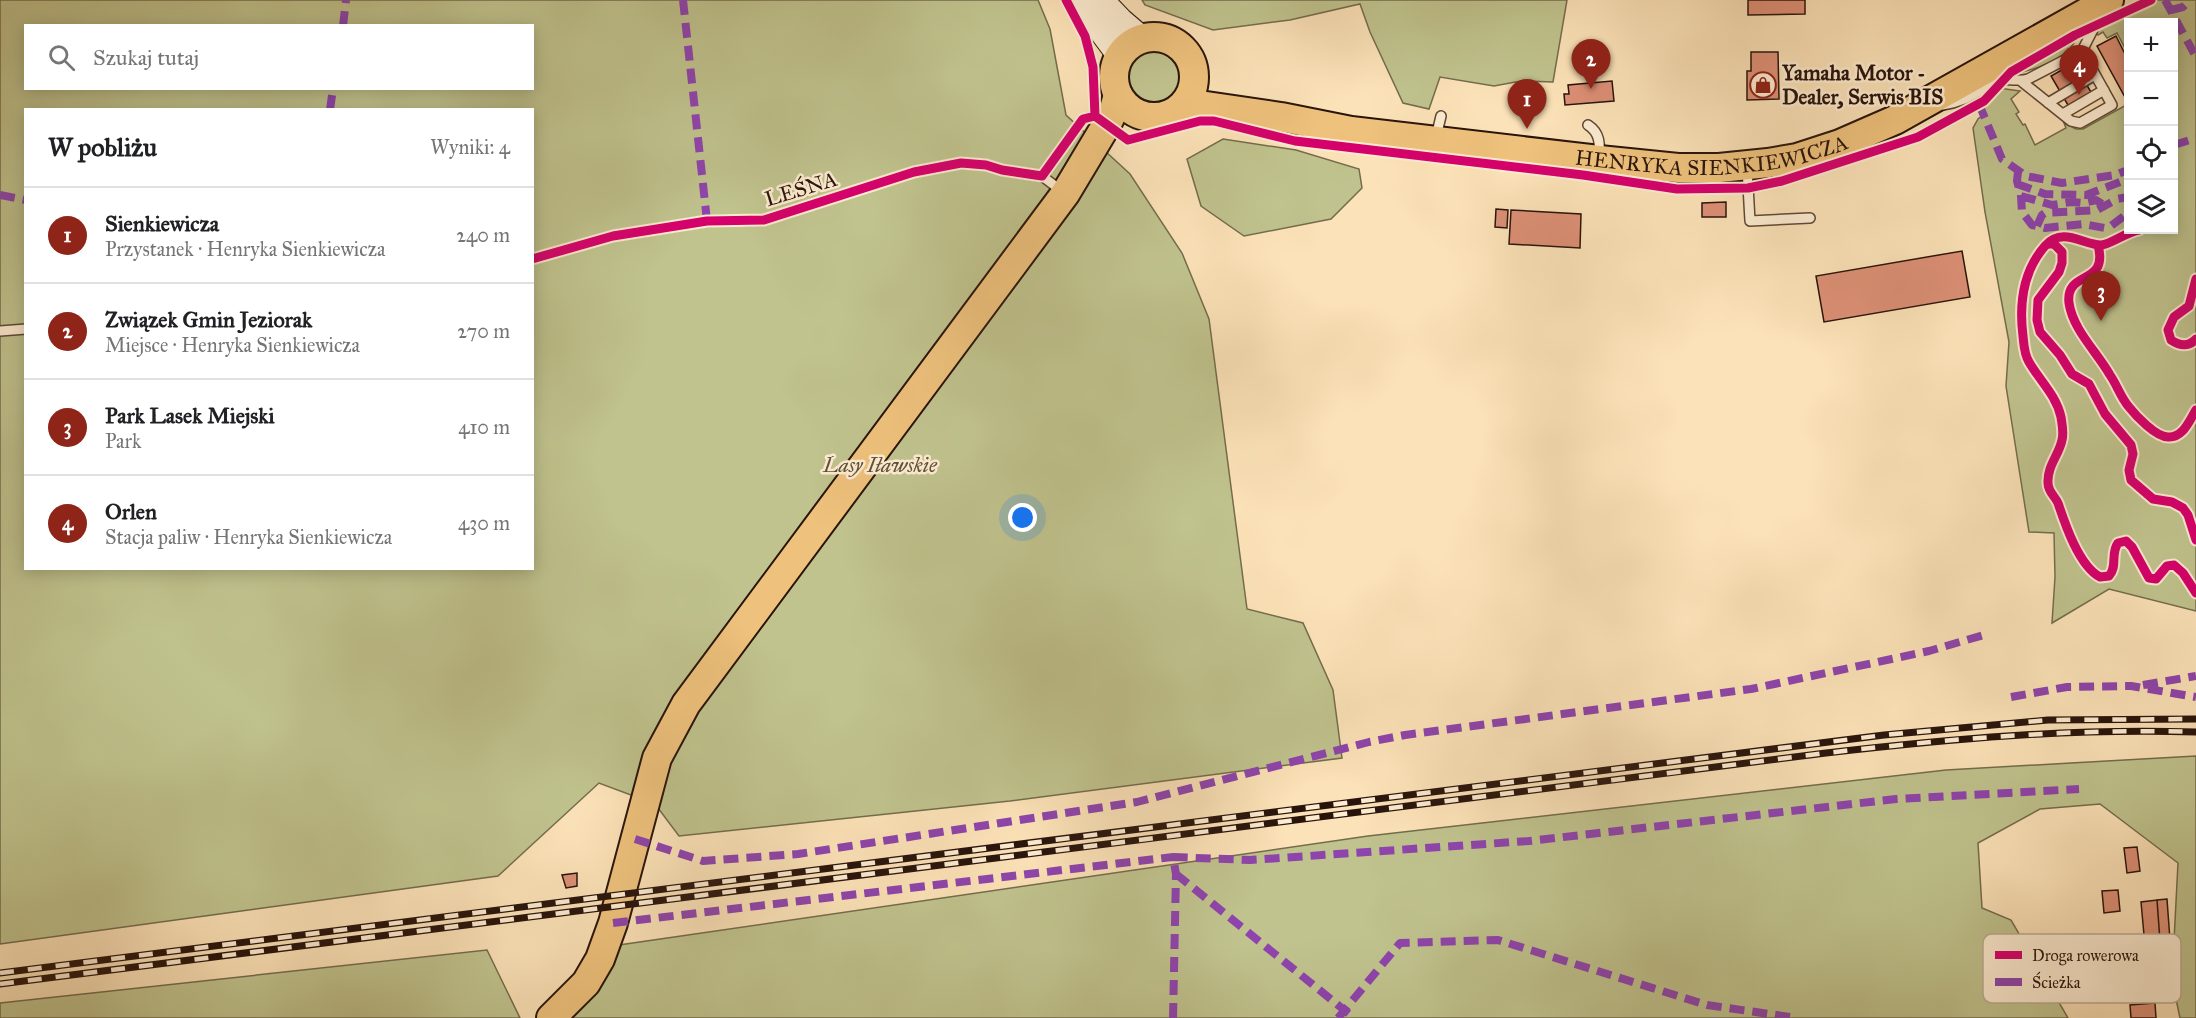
<!DOCTYPE html>
<html lang="pl">
<meta charset="utf-8">
<style>
body{margin:0;font-family:"IM FELL Great Primer",serif;background:#f2f2f2;color:#202124}
.controls{position:absolute;right:18px;top:18px;display:grid;overflow:hidden;border-radius:0px;box-shadow:0 3px 15px #0003}
.controls button{width:54px;height:54px;display:grid;place-items:center;padding:0;border:0;border-bottom:2px solid #e0e0e0;background:#fff;color:#202124;font:30px sans-serif}
.you{position:absolute;left:1023px;top:518px;width:21px;height:21px;margin:-15px;border:4px solid #fff;border-radius:50%;background:#1a73e8;box-shadow:0 0 0 9px #1a73e833}
.badge{display:grid;place-items:center;width:39px;height:39px;border-radius:50%;background:#8f2418;color:#fff;font-size:20px;font-weight:700}
.pin{position:absolute;translate:-50% -50px;filter:drop-shadow(0 2px 3px #0008)}
.pin::after{content:'';position:absolute;top:32px;width:21px;height:18px;background:inherit;clip-path:polygon(0 0,100% 0,50% 100%)}
.list{margin:0;padding:0;list-style:none}
h2{display:flex;justify-content:space-between;align-items:center;height:78px;margin:0;padding:0 24px;font-size:26px}
h2 small{font-size:20px;font-weight:400;color:#757577}
.list li{display:grid;grid-template-columns:39px 1fr auto;gap:18px;align-items:center;box-sizing:border-box;height:96px;padding:0 24px;border-top:2px solid #e0e0e0}
.list b{display:block;font-size:22px;white-space:nowrap}
.list p{margin:0;font-size:20px;white-space:nowrap;color:#757577}
.list em{font-size:20px;font-style:normal;color:#757577}
.icon{flex:none;width:33px;height:33px;fill:none;stroke:currentColor;stroke-width:2;stroke-linecap:round;stroke-linejoin:round}
.map{position:relative;flex:none;width:2196px;height:1018px;overflow:hidden}
.search{position:absolute;background:#fff;box-shadow:0 3px 15px #0003;left:24px;top:24px;width:510px;height:66px;display:flex;align-items:center;gap:15px;box-sizing:border-box;padding:0 21px;border-radius:0px;color:#757577;font-size:22px}
.panel{position:absolute;background:#fff;box-shadow:0 3px 15px #0003;left:24px;top:108px;width:510px;height:462px;border-radius:0px}
.map>svg:first-child{display:block}
.green{fill:#c0c38e;stroke:#746c4d;stroke-width:1.5;fill-rule:evenodd}
.building{fill:#dd9076;stroke:#29140c;stroke-width:1.5}
.lines{fill:none;stroke-linecap:round;stroke-linejoin:round}
.service-casing{stroke:#5e4837;stroke-width:12}
.secondary-casing{stroke:#29140c;stroke-width:28}
.primary-casing{stroke:#29140c;stroke-width:32}
.service{stroke:#fdecd1;stroke-width:9}
.secondary{stroke:#fdecd1;stroke-width:26}
.primary{stroke:#eec17c;stroke-width:28}
.rail-casing{stroke:#29140c;stroke-width:7}
.rail{stroke:#fdecd1;stroke-width:4.5;stroke-dasharray:14;stroke-linecap:butt}
.quiet{stroke:#8e44ad;stroke-width:8;stroke-dasharray:15 8;stroke-linecap:butt}
.cycleway-casing{stroke:#fdecd1;stroke-width:13}
.cycleway{stroke:#d6006c;stroke-width:9}
.labels{text-anchor:middle;dominant-baseline:central;stroke-width:5;stroke-linejoin:round;paint-order:stroke}
.poi-label{font-size:21px;font-weight:bold;fill:#29140c;stroke:#fdecd1;text-anchor:start}
.street-label{font-size:21px;fill:#29140c;stroke:#fdecd1}
.park-label{font-size:21px;font-style:italic;fill:#5e513a;stroke:#fdecd1}
.key{fill:#fdecd1;stroke:#bdab96;stroke-width:1.5}
.key-label{font-size:16px;fill:#29140c}
</style>
<div class="map">
<svg width="2196" height="1018" viewBox="0 0 2196 1018">
<rect width="100%" height="100%" fill="#fce2b8"/>
<filter id="stains"><feTurbulence type="fractalNoise" baseFrequency=".00333" numOctaves="4"/><feColorMatrix values="0 0 0 0 .2 0 0 0 0 .09 0 0 0 0 .02 0 0 0 .5 -.17"/></filter>
<radialGradient id="worn" r=".72"><stop offset=".6" stop-color="#630" stop-opacity="0"/><stop offset="1" stop-color="#630" stop-opacity=".3"/></radialGradient>
<path class="green" d="M0 0H1038L1050 29 1066 115 1130 174 1182 253 1209 319 1247 609 1303 623 1333 690 1342 758 1010 801 679 836 655 804 599 783 498 876 0 944ZM26 26H532V88H26ZM26 110H532V568H26Z
M1142 0H1567L1553 82 1521 81 1494 86 1440 77 1429 109 1403 103 1370 32 1360 4 1290 20 1213 30 1145 5Z
M2157 0H2196V611L2109 589 2052 623 2055 577 2054 533 2029 532 2006 386 2009 342 1985 212 1973 128 1978 119 1985 113 1982 106 1991 99 1999 88 2020 91 2011 99 2019 112 2016 114 2023 125 2025 124 2035 145 2066 128 2064 123 2076 129H2083L2128 104V230H2174V22H2128V54L2117 33 2107 38 2103 32 2098 35 2095 32 2097 28Z
M2076 38C2070 59 2032 71 2012 74Z
M1129 76a26 26 0 1 1 52 0a26 26 0 1 1-52 0Z
M1223 139 1296 150 1359 169 1362 188 1331 219 1244 236 1201 206 1187 159Z
M2196 756V1018H2180L2172 980 2178 863 2100 804 2040 809 1978 843 1982 908 2011 920 2068 1018H558L619 945 1368 836 1946 770Z
M487 950 520 1018H0V1003Z"/>
<path class="building" d="M1748 0H1805V14L1748 15Z
M2116 36 2128 60V98L2126 99 2097 46Z
M1751 52H1778L1779 99 1747 100V71H1751Z
M2074 63 2095 99 2072 112 2051 76Z
M1612 81 1614 101 1565 105 1564 94H1569L1568 85Z
M1522 87 1537 88 1536 103 1521 102Z
M1726 202V217H1702V203Z
M1496 209 1508 210 1507 228 1495 227Z
M1511 210 1581 214 1580 248 1509 244Z
M1962 251 1970 297 1824 322 1816 276Z
M2137 847 2140 871 2127 873 2124 848Z
M577 873V886L566 888 562 875Z
M2118 890 2120 911 2104 913 2102 891Z
M2167 899 2170 940 2160 941 2157 900Z
M2157 900 2160 941 2149 942V935H2144L2141 902Z
M2155 1003 2156 1018H2131L2130 1005Z"/>
<g class="lines">
<g class="service-casing">
<path id="service" d="M2021 81 2071 121 2080 123 2112 105 2082 51
M2048 103 2095 75
M1943 105C1967 102 1979 89 2000 81 2008 78 2019 82 2028 79L2082 51 2101 14
M2063 114 2104 90
M1588 125C1600 133 1600 143 1599 158
M1436 137 1441 116
M1747 168 1750 221 1810 218
M532 259 613 236 707 221 764 220 914 172 961 163 986 165 1002 170 1042 176 1063 192
M0 331 26 329"/>
</g>
<g class="secondary-casing">
<path id="secondary" d="M1079 0 1120 55
M1100 0 1120 21 1141 39"/>
</g>
<g class="primary-casing">
<g id="primary">
<circle cx="1154" cy="77" r="40"/>
<path id="s1" d="M1186 103 1281 117 1351 131 1599 160 1678 168H1719L1768 163 1797 158 1840 144 1895 120 2109 0"/>
<path d="M551 1018 586 983 600 959 613 923 657 758 686 704 1065 194 1107 124 1114 109 1118 95"/>
</g>
</g>
<use href="#service" class="service"/>
<use href="#secondary" class="secondary"/>
<use href="#primary" class="primary"/>
<g class="rail-casing">
<path id="rail" d="M0 973 1884 735 2048 720 2196 719
M0 984 1826 753C1949 739 2072 728 2196 732"/>
</g>
<use href="#rail" class="rail"/>
<path class="quiet" d="M683 0 707 221
M2165 0 2196 57
M2171 10 2183 7 2190 0
M343 26 346 0
M1979 104 2002 159 2026 176 2062 183 2115 175 2128 170
M330 110 333 88
M2174 145 2196 138
M2018 172 2017 181 2021 196 2022 212 2032 225 2045 228 2083 224 2105 228 2111 226 2128 213
M2017 184 2045 194 2086 195 2128 179
M0 195 26 200
M2021 196 2052 205 2071 202 2083 203 2096 200 2105 206
M2037 226 2042 215 2045 213 2097 210 2117 199 2128 197
M2143 685 2196 676
M2011 697 2067 687 2131 686 2196 697
M635 839 703 861 798 854 1137 802 1369 742 1405 735 1751 689 1929 651 1987 634
M1176 874 1354 1018
M613 923 1173 857
M1173 1018 1176 874 1173 857 1250 860 1529 841 1896 799 2079 789
M1338 1018 1400 943 1498 940 1707 1005 1797 1018"/>
<g class="cycleway-casing">
<path id="cycleway" d="M1066 0 1085 36 1093 67 1095 116
M2139 230C2126 232 2110 245 2101 245 2083 245 2063 226 2045 246 2023 271 2019 304 2023 336 2024 345 2024 354 2029 362 2040 381 2056 395 2061 417 2062 424 2064 433 2062 440 2059 455 2047 466 2048 483 2048 492 2055 496 2058 503 2065 524 2079 566 2100 577L2109 576C2118 566 2110 554 2118 543L2126 541 2132 547 2149 578 2156 579 2167 566 2174 565 2183 573 2196 593
M2046 245 2053 243 2062 252V263L2059 272 2038 300 2037 320 2040 332 2060 355 2072 374 2089 384 2105 414 2131 445 2133 454 2129 470 2131 480 2153 499 2172 502 2183 508 2188 515 2196 540
M2098 245C2109 287 2065 269 2069 303 2073 330 2097 352 2110 375 2117 385 2121 398 2129 407 2136 416 2156 437 2168 437 2183 438 2189 421 2196 410
M532 259 613 236 707 221 764 220 914 172 961 163 986 165 1002 170 1042 176 1083 119 1095 116 1128 140 1200 121H1214L1295 141 1583 175 1677 189 1748 188 1782 181 1918 137 1984 101 2011 72 2075 35 2151 0
M2196 279 2189 306 2174 317 2168 330 2171 340C2180 346 2189 347 2196 339"/>
</g>
<use href="#cycleway" class="cycleway"/>
</g>
<defs>
<g id="shop-ring" transform="scale(1.35)"><circle r="9.5" fill="#fdecd1" stroke="#8f2418" stroke-width="1.5"/><path d="M-5-2.5h2.3a2.7 3.5 0 0 1 5.4 0H5L5.5 6h-11ZM-1.5-2.5h3a1.5 2.3 0 0 0-3 0Z" fill="#8f2418"/></g>
</defs>
<g fill-rule="evenodd">
<use href="#shop-ring" x="1763" y="85"/>
</g>
<g class="labels">
<g class="poi-label">
<text x="1782" y="73">Yamaha Motor -<tspan x="1782" dy="24">Dealer, Serwis BIS</tspan></text>
</g>
<g class="street-label">
<text stroke="none"><textPath href="#s1" startOffset="531">HENRYKA SIENKIEWICZA</textPath></text>
<text transform="translate(801 189) rotate(-17)">LEŚNA</text>
</g>
<g class="park-label">
<text x="880" y="465">Lasy Iławskie</text>
</g>
</g>
<rect x="1983" y="934" width="198" height="69" rx="9" class="key"/>
<rect x="1995" y="951" width="27" height="8" fill="#d6006c"/>
<rect x="1995" y="978" width="27" height="8" fill="#8e44ad"/>
<g class="key-label">
<text x="2032" y="961">Droga rowerowa</text>
<text x="2032" y="988">Ścieżka</text>
</g>
<rect width="100%" height="100%" filter="url(#stains)"/>
<rect width="100%" height="100%" fill="url(#worn)"/>
</svg>
<div class="controls">
<button>+</button>
<button>−</button>
<button><svg class="icon" aria-label="locate" viewBox="0 0 24 24"><circle cx="12" cy="12" r="6"/><path d="M12 2v4M12 18v4M2 12h4M18 12h4"/></svg></button>
<button><svg class="icon" aria-label="layers" viewBox="0 0 24 24"><path d="M12 4l9 5-9 5-9-5zM3 14l9 5 9-5"/></svg></button>
</div>
<div class="you"></div>
<div class="pin badge" style="left:1527px;top:129px">1</div>
<div class="pin badge" style="left:1591px;top:89px">2</div>
<div class="pin badge" style="left:2101px;top:321px">3</div>
<div class="pin badge" style="left:2079px;top:95px">4</div>
<div class="search"><svg class="icon" aria-label="search" viewBox="0 0 24 24"><circle cx="10" cy="10" r="6"/><path d="M15 15l6 6"/></svg>Szukaj tutaj</div>
<section class="panel">
<h2>W pobliżu<small>Wyniki: 4</small></h2>
<ul class="list">
<li><span class="badge">1</span><div><b>Sienkiewicza</b><p>Przystanek · Henryka Sienkiewicza</p></div><em>240 m</em></li>
<li><span class="badge">2</span><div><b>Związek Gmin Jeziorak</b><p>Miejsce · Henryka Sienkiewicza</p></div><em>270 m</em></li>
<li><span class="badge">3</span><div><b>Park Lasek Miejski</b><p>Park</p></div><em>410 m</em></li>
<li><span class="badge">4</span><div><b>Orlen</b><p>Stacja paliw · Henryka Sienkiewicza</p></div><em>430 m</em></li>
</ul>
</section>
</div>
